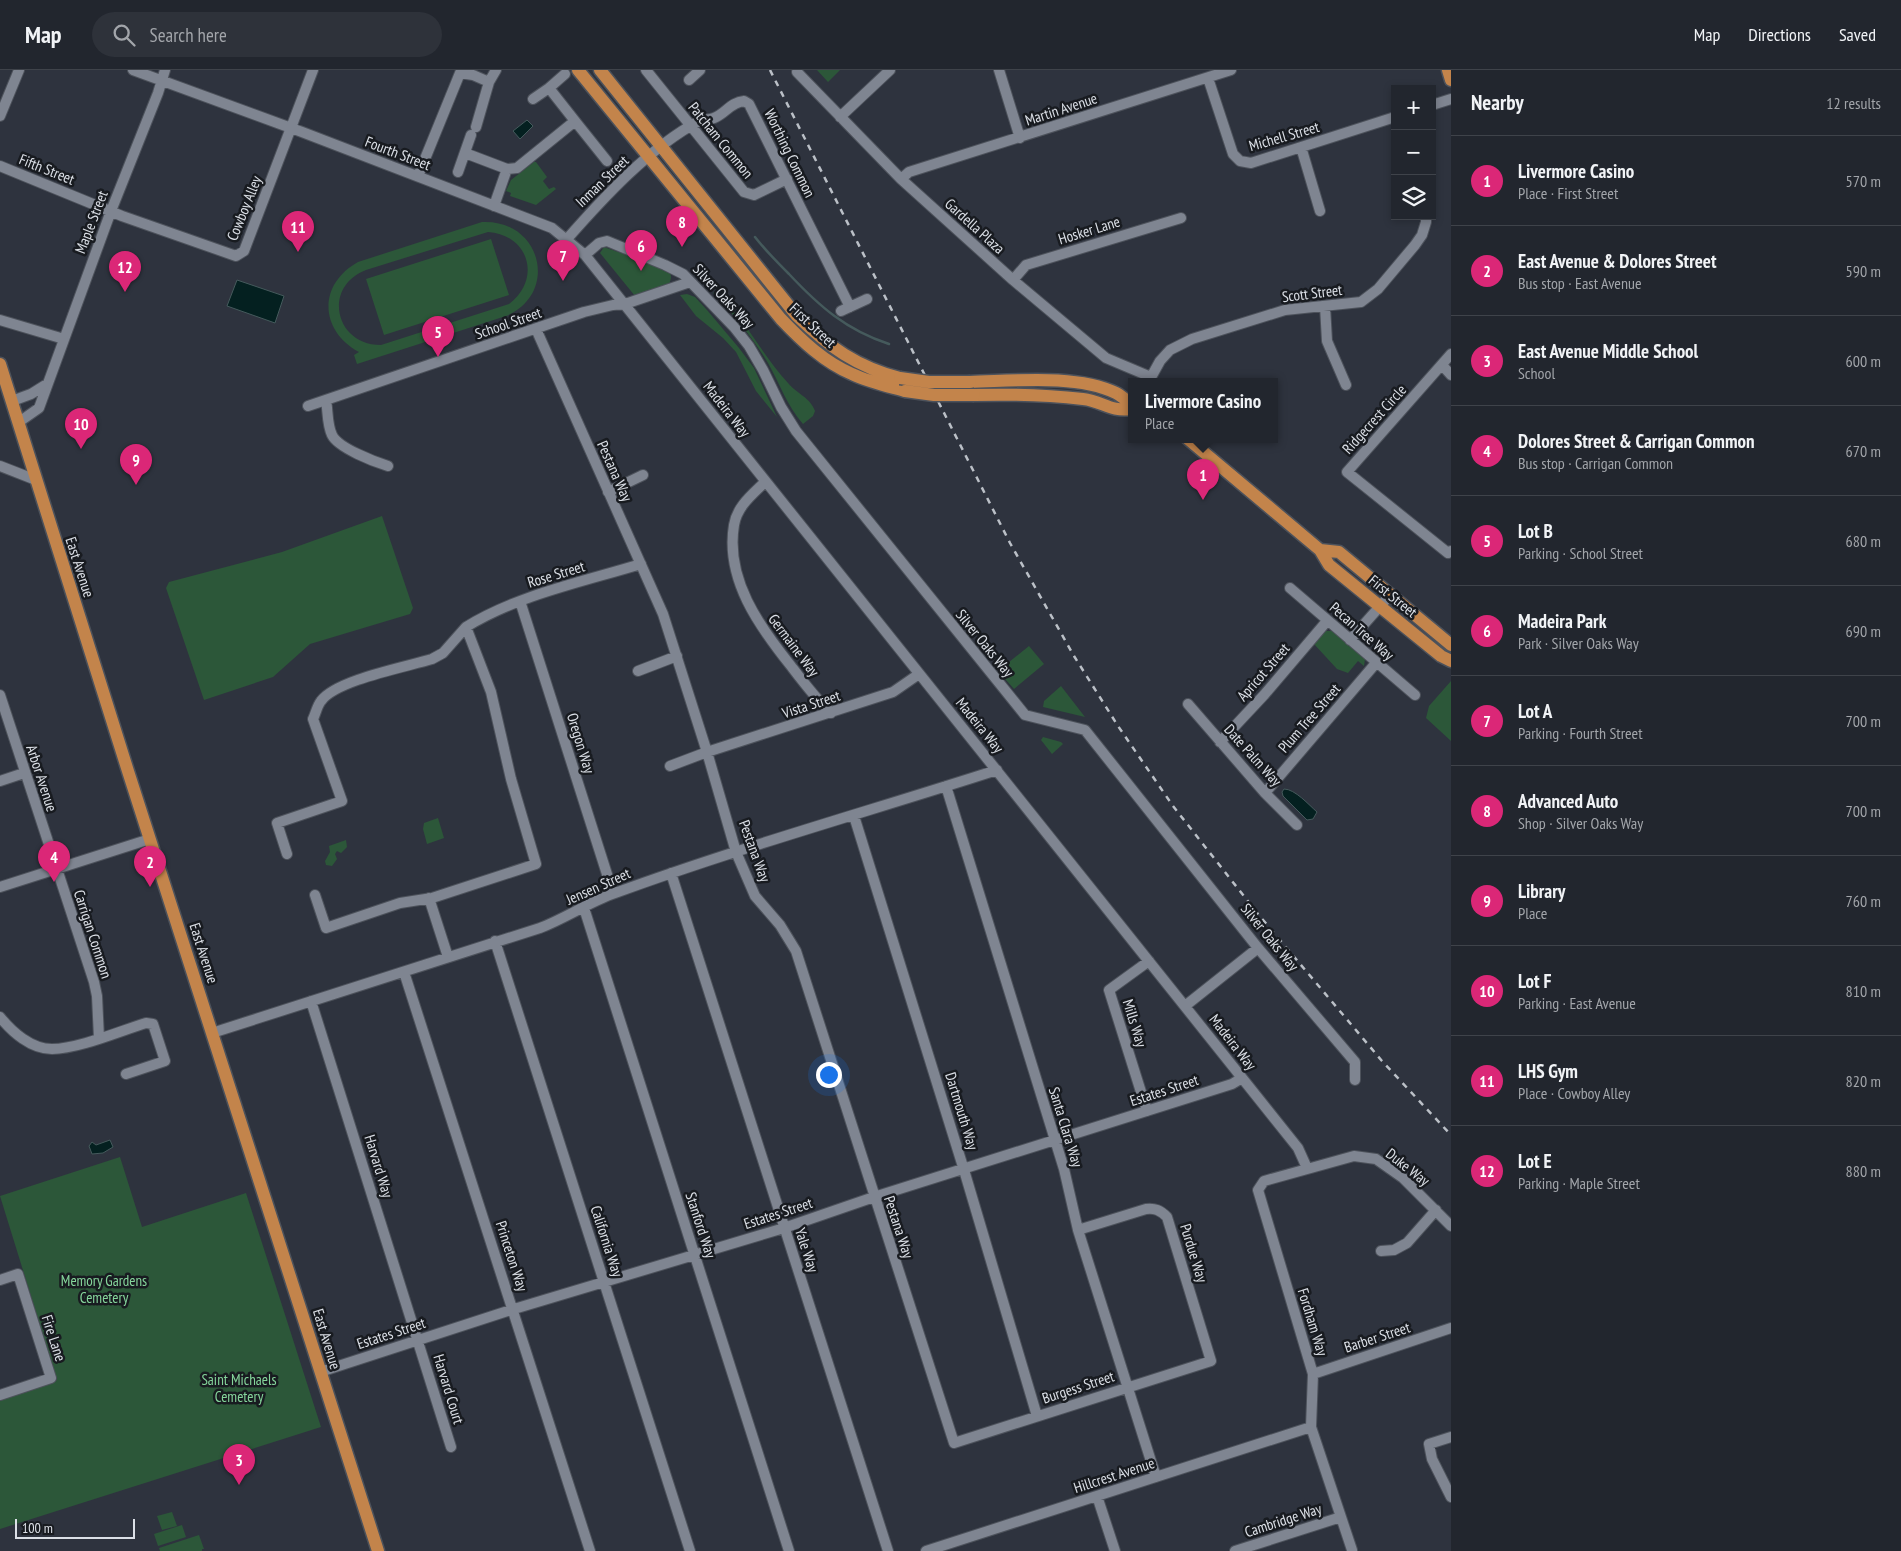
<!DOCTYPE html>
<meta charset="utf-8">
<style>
body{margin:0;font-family:"PT Sans Narrow",sans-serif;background:#2e323a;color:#f1f3f6}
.controls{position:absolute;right:15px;top:15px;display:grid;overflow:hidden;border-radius:0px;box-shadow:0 2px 8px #0003}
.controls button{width:45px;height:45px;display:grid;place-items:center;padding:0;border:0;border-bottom:1px solid #3f434a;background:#22262e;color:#f1f3f6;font:25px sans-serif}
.scale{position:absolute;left:15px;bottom:12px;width:120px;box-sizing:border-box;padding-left:5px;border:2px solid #dce0e7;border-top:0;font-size:14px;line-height:18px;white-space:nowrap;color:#dce0e7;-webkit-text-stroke:4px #181b20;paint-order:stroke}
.you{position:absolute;left:828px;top:1004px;width:18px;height:18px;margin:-12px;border:4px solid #fff;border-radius:50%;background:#1a73e8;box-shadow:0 0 0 8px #1a73e833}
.badge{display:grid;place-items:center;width:32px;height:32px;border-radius:50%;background:#db2777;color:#fff;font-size:16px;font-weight:700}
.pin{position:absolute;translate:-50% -41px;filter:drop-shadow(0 1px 2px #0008)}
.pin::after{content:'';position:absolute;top:26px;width:18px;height:15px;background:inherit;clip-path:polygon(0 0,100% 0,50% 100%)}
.popup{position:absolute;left:1128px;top:308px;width:150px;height:65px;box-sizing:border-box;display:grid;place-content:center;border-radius:0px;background:#22262e;filter:drop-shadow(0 1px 4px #0005);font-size:16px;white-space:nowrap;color:#a2a5aa}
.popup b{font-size:19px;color:#f1f3f6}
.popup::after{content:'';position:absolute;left:50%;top:100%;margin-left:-10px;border:10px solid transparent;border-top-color:#22262e}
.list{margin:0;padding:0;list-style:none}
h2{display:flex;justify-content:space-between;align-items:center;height:65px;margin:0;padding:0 20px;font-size:21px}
h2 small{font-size:16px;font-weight:400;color:#a2a5aa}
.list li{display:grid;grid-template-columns:32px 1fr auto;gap:15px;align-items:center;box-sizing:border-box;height:90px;padding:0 20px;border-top:1px solid #3f434a}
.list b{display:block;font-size:19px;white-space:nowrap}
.list p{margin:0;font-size:16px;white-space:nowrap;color:#a2a5aa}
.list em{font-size:16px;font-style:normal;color:#a2a5aa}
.icon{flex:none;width:28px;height:28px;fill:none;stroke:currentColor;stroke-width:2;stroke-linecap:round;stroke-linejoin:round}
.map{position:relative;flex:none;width:1451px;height:1481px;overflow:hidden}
header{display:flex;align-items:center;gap:30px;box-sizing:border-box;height:70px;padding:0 25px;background:#22262e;border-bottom:1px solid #3f434a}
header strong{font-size:24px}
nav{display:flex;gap:28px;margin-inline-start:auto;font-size:18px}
.search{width:350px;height:45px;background:#2e323a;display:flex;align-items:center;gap:12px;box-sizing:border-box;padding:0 18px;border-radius:28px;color:#a2a5aa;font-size:19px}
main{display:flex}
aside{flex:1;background:#22262e}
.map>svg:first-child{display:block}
.green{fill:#2c5739;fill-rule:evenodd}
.water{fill:#042020;stroke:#455a5c}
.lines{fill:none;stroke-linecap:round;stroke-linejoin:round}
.stream{stroke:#455a5c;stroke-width:2.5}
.minor-casing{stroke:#4d525b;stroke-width:12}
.major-casing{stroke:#4d525b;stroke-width:15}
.minor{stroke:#7f8591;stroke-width:10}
.major{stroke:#c3844b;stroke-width:12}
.rail{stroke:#bbc0c7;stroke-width:2.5;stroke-dasharray:6 6;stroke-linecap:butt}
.major-bridge-casing{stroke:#4d525b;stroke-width:15;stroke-linecap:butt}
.major-bridge{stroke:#c3844b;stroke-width:12}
.labels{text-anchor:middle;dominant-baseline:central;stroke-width:5;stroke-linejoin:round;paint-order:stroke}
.street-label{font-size:15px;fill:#dce0e7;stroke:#181b20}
.park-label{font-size:15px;fill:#85d59b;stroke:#181b20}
</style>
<header>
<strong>Map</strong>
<div class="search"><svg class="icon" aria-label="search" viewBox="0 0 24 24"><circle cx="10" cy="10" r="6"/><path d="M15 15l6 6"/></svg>Search here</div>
<nav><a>Map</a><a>Directions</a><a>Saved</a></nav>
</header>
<main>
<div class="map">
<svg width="1451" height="1481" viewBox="0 0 1451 1481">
<rect width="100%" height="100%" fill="#2e333e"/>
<path class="green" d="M817 0H840L828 12Z
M534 92H536L547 107 543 111 549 119 554 117 556 119 536 135 510 126 511 123 506 121 511 110Z
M482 152C541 149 560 223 506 246L357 294 354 285 359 282C320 261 317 215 358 192ZM488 162C529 165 542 209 509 234L381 275C335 275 322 217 366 200Z
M491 169 509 225 384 265 366 209Z
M604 177 666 199C672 204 672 207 669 214L635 226 600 183Z
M716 221C745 248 761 284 788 313 797 324 810 327 815 341L813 346 803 354C787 336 780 314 768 293 753 268 734 245 713 223Z
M687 224 695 227 707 240 739 278 754 298 777 347 756 321 736 282 723 268 696 246 680 225Z
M382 446 413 538 410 544 310 574 273 607 204 630 166 518 169 512 282 482Z
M1326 561H1333L1365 589 1364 596 1358 591 1348 603 1337 599 1314 574Z
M1029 576 1044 594 1014 619 998 601Z
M1451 611V671L1426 648 1429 636Z
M1061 616 1085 647 1043 637 1044 631Z
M1043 667 1061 672 1063 674 1052 684 1041 670Z
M438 748 444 768 427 774 423 759 424 753Z
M346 770 347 777 341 783 337 781 335 784 337 789 332 796 326 795 325 791 330 782 329 776Z
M120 1087 142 1157 246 1123 321 1357 0 1459V1328L57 1310 0 1126Z
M172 1442 177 1456 162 1460 157 1446Z
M182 1455 186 1467 158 1476 154 1464Z
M199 1465 204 1479H202V1481H160L159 1478Z"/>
<path class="water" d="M527 50 533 56 520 69 513 61Z
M237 210 284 226 275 253 227 236Z
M1284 719C1295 719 1309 735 1317 742L1313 749 1307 750 1283 726 1282 722Z
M110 1070 113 1077 103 1083 92 1084 89 1076 92 1072 96 1075Z"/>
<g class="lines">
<path class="stream" d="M755 167C765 180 777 192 789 204 819 236 846 260 889 274"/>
<g class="minor-casing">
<path id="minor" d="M133 0 302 62 552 158 585 185 1298 1078 1307 1098
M646 0 744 122 754 125 787 109
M999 0 1020 68
M797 2 901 109 1013 210 1106 288 1151 307
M460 3 473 5 489 12
M1208 8 1233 84 1240 91 1251 93 1395 47
M689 10 700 0
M549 18 565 4
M1432 35 1451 29
M0 46 19 0
M840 47 890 0
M575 51 607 91
M476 57 489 12 496 0
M1301 77 1320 141
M465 83 507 99 494 136
M0 96 122 146 236 186 244 181 313 0
M507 99 517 98 575 51 549 18 533 29
M458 102 471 65
M418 106 460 3
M901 109 909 102 1231 0
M567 169C604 127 649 78 699 51 704 49 709 50 714 48 725 44 731 32 744 31L749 34 850 237
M585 185 599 173 607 171 665 195 683 204 734 257 749 276 763 300 781 337 796 361 1025 645 1085 660 1258 878 1355 992V1010
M1013 210 1026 195 1181 148
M1325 236 1327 271 1346 315
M841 241 867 229
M0 250 64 269
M536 259 663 544 707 682 736 782 755 826 780 855 796 881 954 1373 1211 1291 1167 1147C1160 1140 1155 1138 1146 1139L1078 1160
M1451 284 1347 402 1448 483 1451 481
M1442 295 1451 305
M1149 311 1160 291 1170 280 1192 269 1285 240 1361 232 1378 219 1415 175 1422 165 1426 152V146
M326 330C328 341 327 355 332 365 338 378 375 392 388 396
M12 331 31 324 47 314
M308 336 584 242 613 235 625 234 690 212
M19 352 39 338 111 141 158 23 165 0
M0 396 36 410
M765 412C753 424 737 436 734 455 725 509 759 556 791 596 804 613 816 629 831 643
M608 422 643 405
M1290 518 1415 625
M520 531 613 823
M1350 570 1390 525
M638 601 677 586
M0 625 94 912 97 926 99 968
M1188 634 1265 723 1297 755
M1220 672 1264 625 1327 551
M670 696 707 682 893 622 919 604
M0 711 24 703
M946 716 1064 1099 1078 1160 1156 1407
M1265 723 1376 593
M854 746 964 1100 1037 1346
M287 784 277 753 342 731 313 649C316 643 317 636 321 631 336 610 406 597 432 589L443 583 466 557
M671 803 888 1481
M0 817 150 769
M315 825 326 858 400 833 432 828 536 794 511 709 491 622 466 557C518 525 582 512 641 494
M429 828 448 887
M584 838 789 1481
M495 871 690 1481
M404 902 590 1481
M311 931 451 1377
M1185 936 1258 878
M0 947C12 962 31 979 52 979 78 979 120 961 146 953L153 954 165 991 126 1004
M212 963 540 858C566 848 589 832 615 823 741 777 870 741 997 700
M1147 1041 1109 920 1149 891
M1381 1181 1394 1180 1407 1173 1436 1140
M0 1210 18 1204 51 1308 0 1325
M320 1302 514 1239 784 1158 874 1127 1232 1014 1242 1008
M1313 1304 1451 1258
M1451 1367 1429 1374 1432 1389 1451 1427
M1097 1426 1115 1481
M1352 1480 1311 1357 1313 1304 1258 1120 1264 1111 1354 1086 1376 1089 1403 1108 1451 1156
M926 1481 1311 1357
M1235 1481 1341 1447"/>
</g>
<g class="major-casing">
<path id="major" d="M578 0 781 249C802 271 824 292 852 304 869 312 887 316 905 321
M600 0 797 246C829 277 857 297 900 308
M1448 0 1451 10
M0 294 127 698 378 1481
M970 312C1014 311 1076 304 1116 323 1122 326 1127 331 1132 335
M974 325C1011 324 1047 325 1083 329 1103 331 1109 342 1132 339
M1188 369 1320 480 1329 495 1441 586 1451 591
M1320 480 1339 482 1451 575"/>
</g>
<use href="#minor" class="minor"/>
<use href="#major" class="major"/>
<path class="rail" d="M770 0 1010 473 1074 586 1118 656 1173 736 1258 844 1382 991 1451 1065"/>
<g class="major-bridge-casing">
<path id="major-bridge" d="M900 308 929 312H970
M905 321 934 325H974"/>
</g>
<use href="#major-bridge" class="major-bridge"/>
</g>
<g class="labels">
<g class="street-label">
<text transform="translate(1061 39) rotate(-18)">Martin Avenue</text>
<text transform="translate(1284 66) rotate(-16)">Michell Street</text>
<text transform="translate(721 70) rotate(51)">Patcham Common</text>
<text transform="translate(398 83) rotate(21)">Fourth Street</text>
<text transform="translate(790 83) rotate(64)">Worthing Common</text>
<text transform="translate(47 99) rotate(22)">Fifth Street</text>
<text transform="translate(602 111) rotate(-44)">Inman Street</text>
<text transform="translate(244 138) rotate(-68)">Cowboy Alley</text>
<text transform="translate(91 152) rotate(-69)">Maple Street</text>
<text transform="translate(975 156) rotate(42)">Gardella Plaza</text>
<text transform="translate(1089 160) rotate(-17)">Hosker Lane</text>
<text transform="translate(1312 223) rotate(-7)">Scott Street</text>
<text transform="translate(724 226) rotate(47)">Silver Oaks Way</text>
<text transform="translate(508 253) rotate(-19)">School Street</text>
<text transform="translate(813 255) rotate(43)">First Street</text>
<text transform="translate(727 339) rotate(52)">Madeira Way</text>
<text transform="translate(1374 349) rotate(-48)">Ridgecrest Circle</text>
<text transform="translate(615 401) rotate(66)">Pestana Way</text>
<text transform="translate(80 497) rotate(72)">East Avenue</text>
<text transform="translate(556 504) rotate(-17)">Rose Street</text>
<text transform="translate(1393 526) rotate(39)">First Street</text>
<text transform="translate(1362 561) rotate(41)">Pecan Tree Way</text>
<text transform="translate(985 573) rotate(51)">Silver Oaks Way</text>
<text transform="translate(794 575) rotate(53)">Germaine Way</text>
<text transform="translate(1263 602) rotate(-49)">Apricot Street</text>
<text transform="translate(811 634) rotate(-18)">Vista Street</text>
<text transform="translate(1309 648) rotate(-49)">Plum Tree Street</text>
<text transform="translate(980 655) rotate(51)">Madeira Way</text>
<text transform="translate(581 673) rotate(73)">Oregon Way</text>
<text transform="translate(1253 685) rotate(48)">Date Palm Way</text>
<text transform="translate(42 708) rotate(72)">Arbor Avenue</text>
<text transform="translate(755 781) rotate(70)">Pestana Way</text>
<text transform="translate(598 816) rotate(-24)">Jensen Street</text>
<text transform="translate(93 864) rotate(72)">Carrigan Common</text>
<text transform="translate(1270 867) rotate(51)">Silver Oaks Way</text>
<text transform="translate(204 883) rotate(72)">East Avenue</text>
<text transform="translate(1135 953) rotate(73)">Mills Way</text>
<text transform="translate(1233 972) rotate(52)">Madeira Way</text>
<text transform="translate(1164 1020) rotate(-18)">Estates Street</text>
<text transform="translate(962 1041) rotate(73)">Dartmouth Way</text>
<text transform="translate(1066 1057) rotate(73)">Santa Clara Way</text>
<text transform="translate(379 1096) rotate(73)">Harvard Way</text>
<text transform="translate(1408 1097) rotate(38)">Duke Way</text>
<text transform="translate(778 1143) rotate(-18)">Estates Street</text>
<text transform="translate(701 1155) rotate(72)">Stanford Way</text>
<text transform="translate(899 1157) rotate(72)">Pestana Way</text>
<text transform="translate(607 1171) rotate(72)">California Way</text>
<text transform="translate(807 1180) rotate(72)">Yale Way</text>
<text transform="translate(1194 1183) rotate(73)">Purdue Way</text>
<text transform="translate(512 1186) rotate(72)">Princeton Way</text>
<text transform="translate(1313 1252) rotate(73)">Fordham Way</text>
<text transform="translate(391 1263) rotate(-18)">Estates Street</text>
<text transform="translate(1377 1267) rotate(-18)">Barber Street</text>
<text transform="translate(54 1268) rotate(72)">Fire Lane</text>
<text transform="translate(327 1269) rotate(73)">East Avenue</text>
<text transform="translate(1078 1317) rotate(-18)">Burgess Street</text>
<text transform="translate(449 1319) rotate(73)">Harvard Court</text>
<text transform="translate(1114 1405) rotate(-18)">Hillcrest Avenue</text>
<text transform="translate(1283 1450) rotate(-18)">Cambridge Way</text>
</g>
<g class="park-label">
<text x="104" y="1210">Memory Gardens<tspan x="104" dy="17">Cemetery</tspan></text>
<text x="239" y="1309">Saint Michaels<tspan x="239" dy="17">Cemetery</tspan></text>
</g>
</g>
</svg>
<div class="controls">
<button>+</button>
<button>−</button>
<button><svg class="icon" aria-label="layers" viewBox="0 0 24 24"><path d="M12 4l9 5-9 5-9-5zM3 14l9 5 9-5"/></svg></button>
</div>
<div class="scale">100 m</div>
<div class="you"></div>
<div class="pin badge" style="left:1203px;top:430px">1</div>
<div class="popup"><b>Livermore Casino</b>Place</div>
<div class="pin badge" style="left:150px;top:817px">2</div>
<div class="pin badge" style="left:239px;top:1415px">3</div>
<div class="pin badge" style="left:54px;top:812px">4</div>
<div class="pin badge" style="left:438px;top:287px">5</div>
<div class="pin badge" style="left:641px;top:201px">6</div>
<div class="pin badge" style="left:563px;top:211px">7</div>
<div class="pin badge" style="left:682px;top:177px">8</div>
<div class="pin badge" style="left:136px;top:415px">9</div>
<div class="pin badge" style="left:81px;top:379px">10</div>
<div class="pin badge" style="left:298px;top:182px">11</div>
<div class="pin badge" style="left:125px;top:222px">12</div>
</div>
<aside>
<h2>Nearby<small>12 results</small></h2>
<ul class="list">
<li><span class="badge">1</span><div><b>Livermore Casino</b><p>Place · First Street</p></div><em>570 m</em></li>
<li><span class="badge">2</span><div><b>East Avenue &amp; Dolores Street</b><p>Bus stop · East Avenue</p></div><em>590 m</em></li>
<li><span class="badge">3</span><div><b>East Avenue Middle School</b><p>School</p></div><em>600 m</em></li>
<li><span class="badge">4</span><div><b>Dolores Street &amp; Carrigan Common</b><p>Bus stop · Carrigan Common</p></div><em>670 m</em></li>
<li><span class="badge">5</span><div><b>Lot B</b><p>Parking · School Street</p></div><em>680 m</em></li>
<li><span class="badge">6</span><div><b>Madeira Park</b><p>Park · Silver Oaks Way</p></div><em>690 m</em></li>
<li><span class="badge">7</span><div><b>Lot A</b><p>Parking · Fourth Street</p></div><em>700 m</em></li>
<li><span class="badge">8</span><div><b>Advanced Auto</b><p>Shop · Silver Oaks Way</p></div><em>700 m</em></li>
<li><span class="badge">9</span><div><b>Library</b><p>Place</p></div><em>760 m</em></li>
<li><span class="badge">10</span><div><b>Lot F</b><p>Parking · East Avenue</p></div><em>810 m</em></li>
<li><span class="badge">11</span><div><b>LHS Gym</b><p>Place · Cowboy Alley</p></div><em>820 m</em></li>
<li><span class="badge">12</span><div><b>Lot E</b><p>Parking · Maple Street</p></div><em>880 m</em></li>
</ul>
</aside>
</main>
